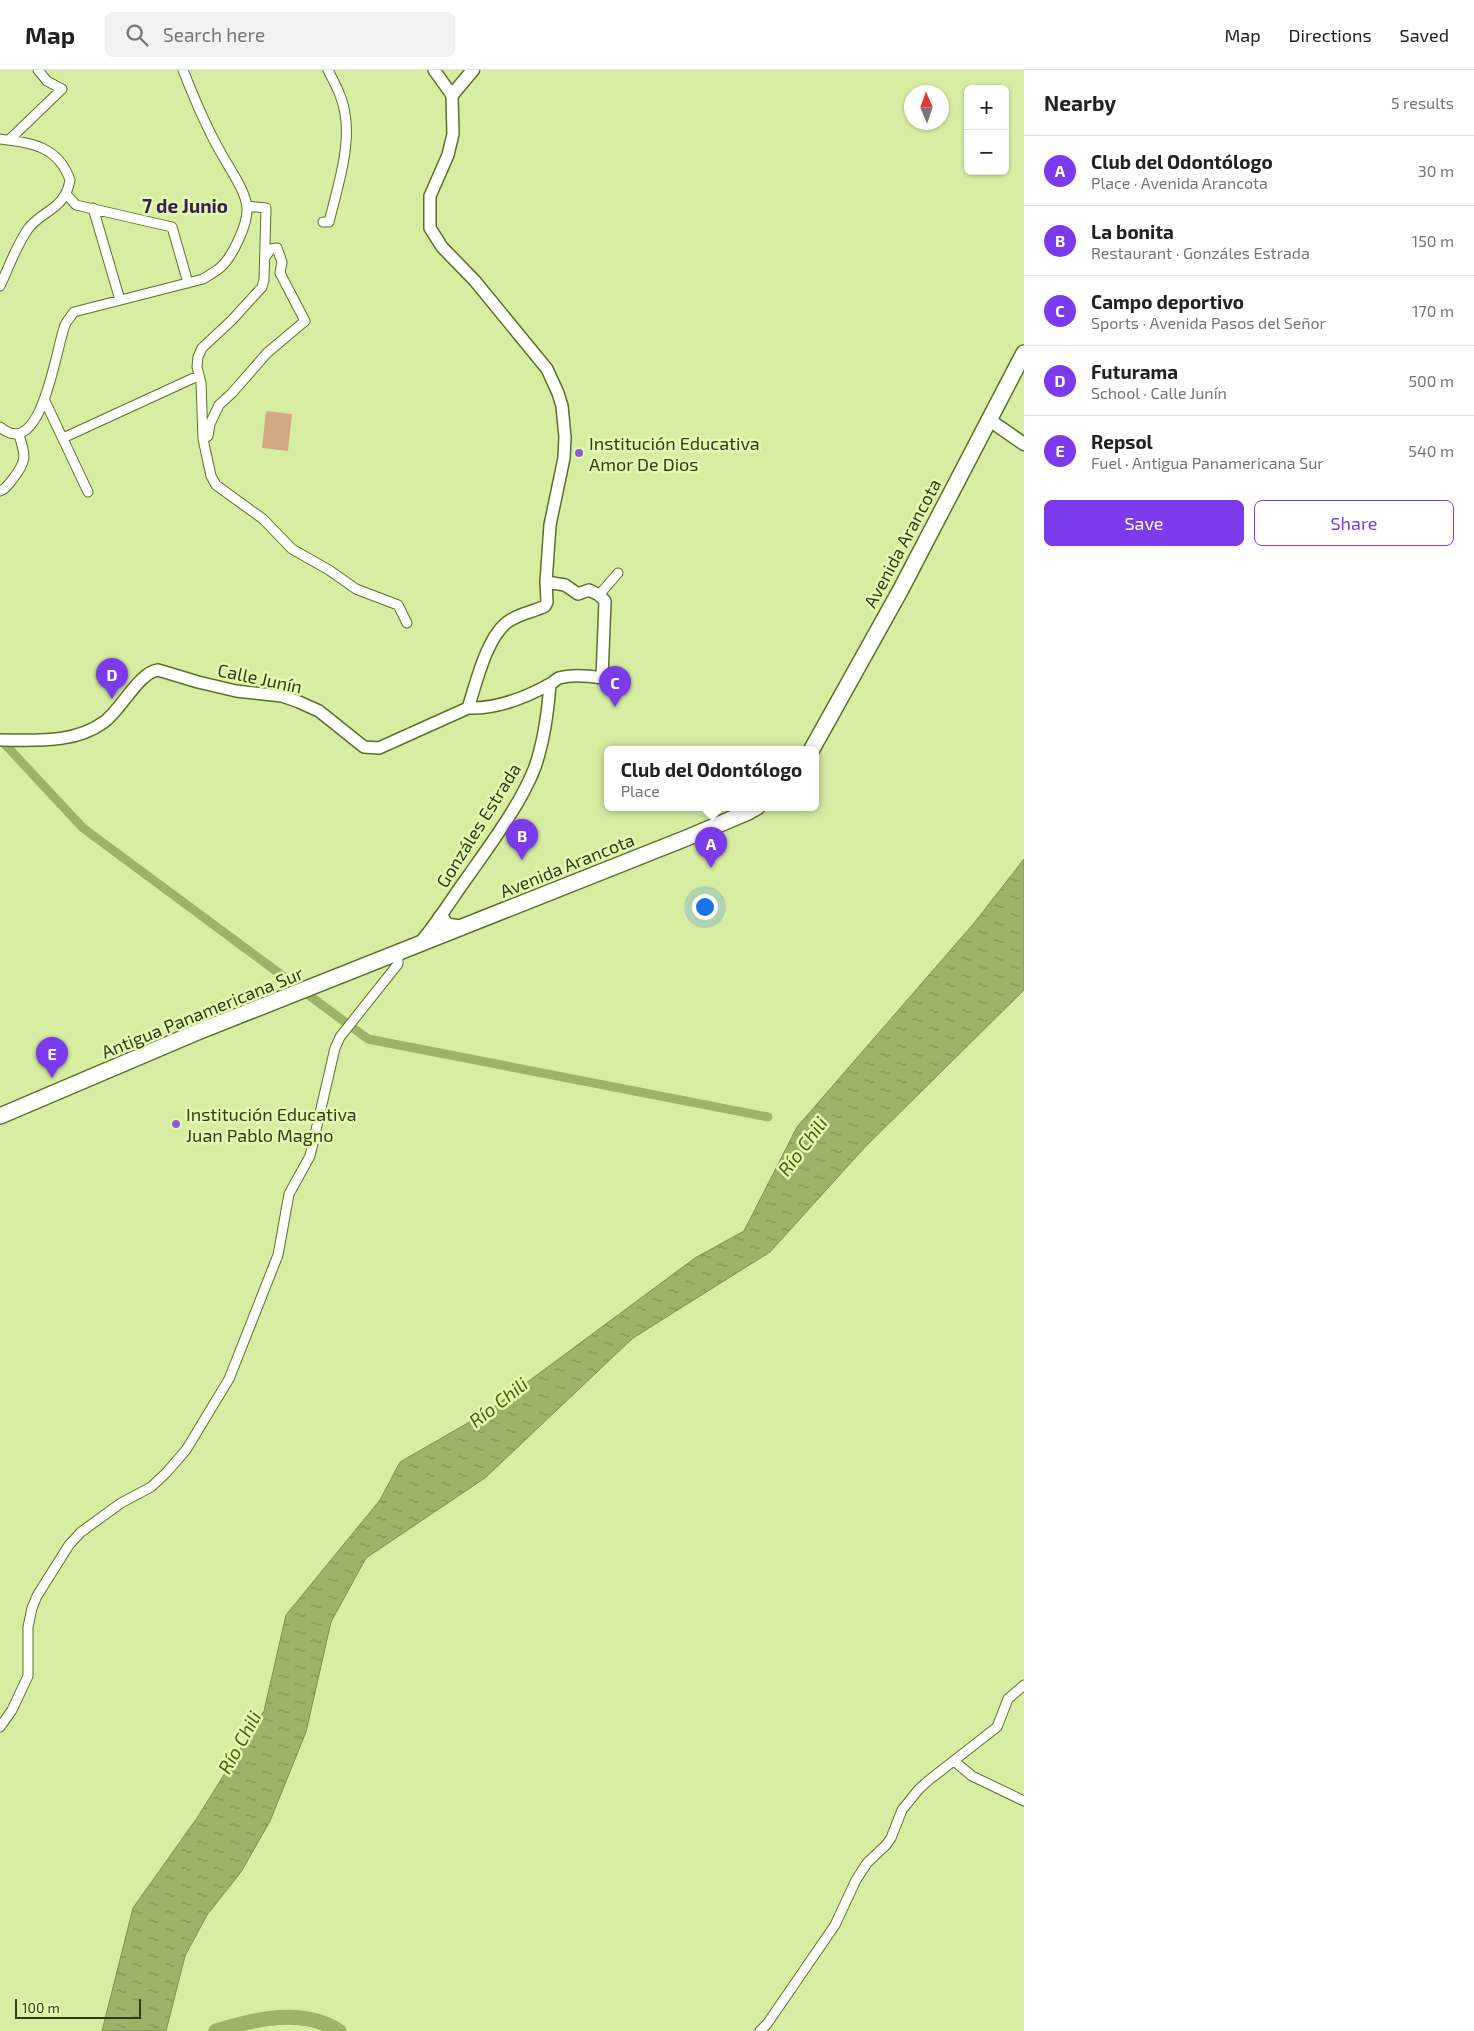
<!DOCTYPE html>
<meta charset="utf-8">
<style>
body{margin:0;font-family:"Exo 2",sans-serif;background:#f2f2f2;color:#222}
.controls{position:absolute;right:15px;top:15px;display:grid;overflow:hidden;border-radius:8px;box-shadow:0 1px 4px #0004}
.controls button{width:45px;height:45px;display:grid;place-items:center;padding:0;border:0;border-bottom:1px solid #e0e0e0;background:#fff;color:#222;font:25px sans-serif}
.compass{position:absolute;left:904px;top:15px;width:45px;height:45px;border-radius:50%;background:#fff;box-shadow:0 1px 4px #0004;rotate:358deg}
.scale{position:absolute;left:15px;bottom:12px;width:126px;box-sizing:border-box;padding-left:5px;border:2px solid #323b1c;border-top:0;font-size:14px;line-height:18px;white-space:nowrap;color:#323b1c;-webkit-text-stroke:4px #e3fbaf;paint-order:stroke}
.you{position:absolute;left:704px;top:836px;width:18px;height:18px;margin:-12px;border:4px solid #fff;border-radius:50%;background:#1a73e8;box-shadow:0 0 0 8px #1a73e833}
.badge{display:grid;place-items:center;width:32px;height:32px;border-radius:50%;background:#7c3aed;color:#fff;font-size:16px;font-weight:700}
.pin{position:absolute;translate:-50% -41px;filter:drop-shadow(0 1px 2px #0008)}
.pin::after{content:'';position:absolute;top:26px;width:18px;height:15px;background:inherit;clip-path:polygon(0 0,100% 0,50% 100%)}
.popup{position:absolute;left:604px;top:676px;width:215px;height:65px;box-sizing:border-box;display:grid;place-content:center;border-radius:8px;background:#fff;filter:drop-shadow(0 1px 4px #0005);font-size:16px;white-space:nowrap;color:#767676}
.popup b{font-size:19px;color:#222}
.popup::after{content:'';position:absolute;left:50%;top:100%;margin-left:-10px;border:10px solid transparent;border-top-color:#fff}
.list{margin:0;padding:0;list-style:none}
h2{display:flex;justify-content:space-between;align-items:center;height:65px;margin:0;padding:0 20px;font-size:21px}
h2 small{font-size:16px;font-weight:400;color:#767676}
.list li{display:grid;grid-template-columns:32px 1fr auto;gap:15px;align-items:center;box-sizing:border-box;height:70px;padding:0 20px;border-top:1px solid #e0e0e0}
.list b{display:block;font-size:19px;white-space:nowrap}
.list p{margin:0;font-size:16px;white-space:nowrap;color:#767676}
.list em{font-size:16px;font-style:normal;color:#767676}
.actions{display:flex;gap:10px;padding:15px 20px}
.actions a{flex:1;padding:11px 0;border:1px solid #7c3aed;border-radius:8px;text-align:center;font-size:18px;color:#7c3aed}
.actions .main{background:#7c3aed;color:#fff}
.icon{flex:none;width:28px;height:28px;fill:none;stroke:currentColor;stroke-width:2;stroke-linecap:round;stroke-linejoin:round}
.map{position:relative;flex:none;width:1024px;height:1961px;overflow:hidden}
header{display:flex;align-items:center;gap:30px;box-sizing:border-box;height:70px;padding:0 25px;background:#fff;border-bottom:1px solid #e0e0e0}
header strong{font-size:24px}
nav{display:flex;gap:28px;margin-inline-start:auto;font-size:18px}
.search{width:350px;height:45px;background:#f2f2f2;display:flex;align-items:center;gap:12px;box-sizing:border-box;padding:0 18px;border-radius:8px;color:#767676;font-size:19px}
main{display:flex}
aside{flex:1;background:#fff}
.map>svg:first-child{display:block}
.park{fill:#d3a984}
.water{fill:url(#water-ripples);stroke:#7c8f52}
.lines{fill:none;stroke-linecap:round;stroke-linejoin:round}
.canal{stroke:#9cb369;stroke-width:9}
.river{stroke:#9cb369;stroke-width:15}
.minor-casing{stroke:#5d7028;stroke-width:11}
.tertiary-casing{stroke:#5d7028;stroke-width:14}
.secondary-casing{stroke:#5d7028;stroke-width:15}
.primary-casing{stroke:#5d7028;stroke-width:18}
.minor{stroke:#fff;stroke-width:9}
.tertiary{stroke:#fff;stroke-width:11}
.secondary{stroke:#fff;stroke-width:12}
.primary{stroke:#fff;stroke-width:15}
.poi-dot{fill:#9159d1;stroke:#e3fbaf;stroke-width:2}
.labels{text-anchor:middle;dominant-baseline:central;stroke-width:5;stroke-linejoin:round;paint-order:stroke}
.poi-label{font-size:18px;fill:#323b1c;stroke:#e3fbaf;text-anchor:start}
.street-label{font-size:18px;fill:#323b1c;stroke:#e3fbaf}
.neighbourhood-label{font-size:19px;font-weight:bold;fill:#391e57;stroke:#e3fbaf}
.water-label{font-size:19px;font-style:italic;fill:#4c600c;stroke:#e3fbaf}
</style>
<header>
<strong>Map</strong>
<div class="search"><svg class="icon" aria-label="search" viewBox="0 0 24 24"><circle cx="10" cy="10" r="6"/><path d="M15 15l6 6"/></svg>Search here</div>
<nav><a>Map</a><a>Directions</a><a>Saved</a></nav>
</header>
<main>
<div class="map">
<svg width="1024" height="1961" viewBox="0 0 1024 1961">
<defs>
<pattern id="water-ripples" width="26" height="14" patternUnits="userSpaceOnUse" patternTransform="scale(1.25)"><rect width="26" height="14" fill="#9cb369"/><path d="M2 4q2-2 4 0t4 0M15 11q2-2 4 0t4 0" fill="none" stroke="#809356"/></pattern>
</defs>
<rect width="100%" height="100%" fill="#d6eda2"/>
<path class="park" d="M266 341 292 344 288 381 262 378Z"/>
<path class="water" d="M1024 789V920L865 1077 770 1182 633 1268 485 1408 366 1488 331 1552 306 1662 270 1751 241 1802 207 1845 185 1886 166 1961H102L133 1838 197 1748 264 1641 286 1545 380 1430 400 1392 487 1342 695 1188 744 1161 797 1057 975 852Z"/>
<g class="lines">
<path class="canal" d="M0 669 83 758 368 969 768 1047"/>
<path class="river" d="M216 1961C254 1949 303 1937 339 1961"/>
<g class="minor-casing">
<path id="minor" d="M0 69C32 73 58 76 70 110 65 140 42 140 28 159 16 176 9 197 0 216
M9 70 62 19 47 11 38 0
M66 124 76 135 172 157 188 213
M247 136 266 138 264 210 262 217 232 250 202 278 198 287 197 297 201 313 203 369 211 406 216 415 263 449 292 479 329 500 356 519 398 535 407 553
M93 138 120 230
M323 152H329C337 119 351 77 345 44 343 28 335 14 328 0
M44 329 88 422
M0 357C42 393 56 277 65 255 67 251 71 246 74 242L203 209C209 205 217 201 222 196 233 185 248 154 247 138 246 121 229 98 221 83 206 57 194 28 183 0
M63 368 198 306
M203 369 208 366 210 354 219 335 232 323 267 283 305 251 280 203 282 192 277 178 271 179 265 187
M0 421C6 419 8 415 12 410 27 391 26 387 19 365
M599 525 618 503
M0 1657 12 1640 28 1606V1557L32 1538 37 1526 69 1475 81 1462 121 1433 151 1417 166 1403 186 1380 229 1309 278 1185 289 1124 310 1086 335 978 340 967 398 894V883
M954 1691 972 1706 1024 1731
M760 1961 767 1954 835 1855 856 1810 867 1793 886 1775 891 1768 902 1740 919 1719 929 1710 997 1657 1008 1629 1024 1615"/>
</g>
<g class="tertiary-casing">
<path id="tertiary" d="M434 0 452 25 453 64 448 85 430 126V158L442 177 475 211 547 299 558 323 562 336 565 367 564 388 550 455 546 512 547 532 545 536C533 542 521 543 509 551 487 565 476 614 468 638
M0 670C35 670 74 674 104 652 121 640 139 602 158 600L198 612 236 621 282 626 299 632 319 641 364 677 379 678 468 638C495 639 525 628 550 614 553 613 556 609 559 608 572 604 590 606 602 608L605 531 599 525 589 520 578 524 565 515 546 512
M419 874C438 852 452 828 469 805 490 775 522 732 535 697 544 671 548 641 550 614"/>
</g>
<g class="secondary-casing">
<path id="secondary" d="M452 25 473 0
M988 349 1024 374"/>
</g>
<g class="primary-casing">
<path id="primary" d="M812 679 900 521 1024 283
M441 848 446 856 460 858
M0 1046 195 963 689 767 748 742 757 737"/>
</g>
<use href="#minor" class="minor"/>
<use href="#tertiary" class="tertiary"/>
<use href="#secondary" class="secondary"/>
<use href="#primary" class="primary"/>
</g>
<g class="poi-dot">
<circle cx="579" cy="383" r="5"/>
<circle cx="176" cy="1054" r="5"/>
</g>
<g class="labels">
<g class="poi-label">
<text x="589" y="373">Institución Educativa<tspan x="589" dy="21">Amor De Dios</tspan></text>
<text x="186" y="1044">Institución Educativa<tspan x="186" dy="21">Juan Pablo Magno</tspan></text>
</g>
<g class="street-label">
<text transform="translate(902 473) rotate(-62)">Avenida Arancota</text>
<text transform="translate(260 608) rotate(12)">Calle Junín</text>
<text transform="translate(478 755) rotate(-58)">Gonzáles Estrada</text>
<text transform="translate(567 795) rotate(-22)">Avenida Arancota</text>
<text transform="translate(202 942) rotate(-22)">Antigua Panamericana Sur</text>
</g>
<g class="neighbourhood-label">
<text x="185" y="135">7 de Junio</text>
</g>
<g class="water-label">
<text transform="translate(802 1076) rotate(-53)">Río Chili</text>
<text transform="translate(498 1332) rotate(-38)">Río Chili</text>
<text transform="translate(239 1672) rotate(-61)">Río Chili</text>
</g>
</g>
</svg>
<div class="controls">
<button>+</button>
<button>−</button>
</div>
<svg class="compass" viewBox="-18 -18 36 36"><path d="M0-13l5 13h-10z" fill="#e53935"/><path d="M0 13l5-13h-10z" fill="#767676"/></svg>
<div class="scale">100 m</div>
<div class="you"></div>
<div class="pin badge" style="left:711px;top:798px">A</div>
<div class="popup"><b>Club del Odontólogo</b>Place</div>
<div class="pin badge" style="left:522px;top:790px">B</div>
<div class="pin badge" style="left:615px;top:637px">C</div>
<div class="pin badge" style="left:112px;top:629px">D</div>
<div class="pin badge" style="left:52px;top:1008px">E</div>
</div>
<aside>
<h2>Nearby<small>5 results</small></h2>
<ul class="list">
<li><span class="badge">A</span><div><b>Club del Odontólogo</b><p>Place · Avenida Arancota</p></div><em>30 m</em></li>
<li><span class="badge">B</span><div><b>La bonita</b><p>Restaurant · Gonzáles Estrada</p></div><em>150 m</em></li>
<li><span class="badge">C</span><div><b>Campo deportivo</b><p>Sports · Avenida Pasos del Señor</p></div><em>170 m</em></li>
<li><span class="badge">D</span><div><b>Futurama</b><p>School · Calle Junín</p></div><em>500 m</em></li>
<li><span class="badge">E</span><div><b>Repsol</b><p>Fuel · Antigua Panamericana Sur</p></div><em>540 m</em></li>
</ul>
<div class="actions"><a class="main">Save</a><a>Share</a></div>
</aside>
</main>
